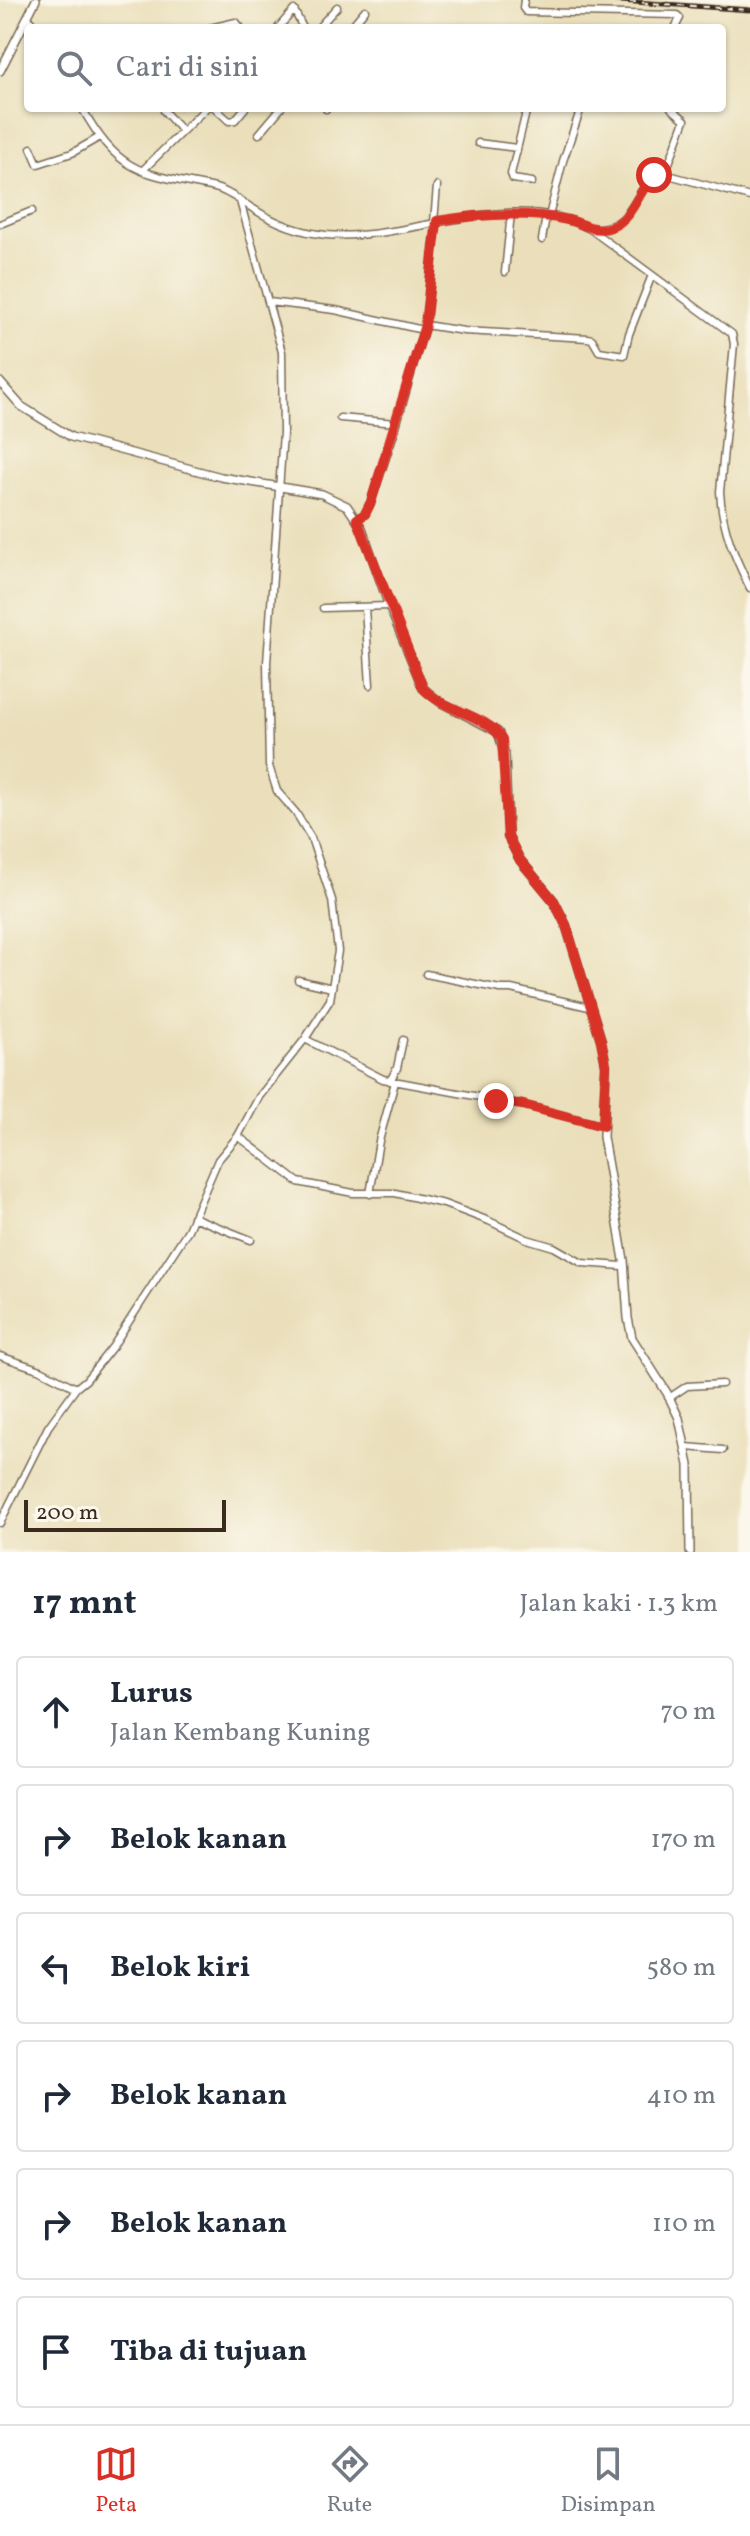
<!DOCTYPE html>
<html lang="id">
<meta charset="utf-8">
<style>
body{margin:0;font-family:Vollkorn,serif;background:#f2f2f3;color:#1f2937}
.scale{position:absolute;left:24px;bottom:20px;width:202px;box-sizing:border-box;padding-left:8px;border:4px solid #3b2a1e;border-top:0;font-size:22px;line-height:28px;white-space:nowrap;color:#3b2a1e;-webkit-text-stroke:6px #fbf7ec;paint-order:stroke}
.stop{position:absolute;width:24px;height:24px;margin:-18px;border:6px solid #d93025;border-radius:50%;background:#fff}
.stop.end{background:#d93025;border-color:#fff;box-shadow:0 2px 8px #0008}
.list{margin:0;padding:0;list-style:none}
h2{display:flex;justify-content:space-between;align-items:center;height:104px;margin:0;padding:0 32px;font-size:34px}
h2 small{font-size:26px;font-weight:400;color:#747a83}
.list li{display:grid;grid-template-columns:52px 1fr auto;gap:24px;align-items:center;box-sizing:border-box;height:112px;margin:0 16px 16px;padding:0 16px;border:2px solid #e0e1e3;border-radius:8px}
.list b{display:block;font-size:30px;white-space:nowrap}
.list p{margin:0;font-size:26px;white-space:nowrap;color:#747a83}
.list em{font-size:26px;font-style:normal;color:#747a83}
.icon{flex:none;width:44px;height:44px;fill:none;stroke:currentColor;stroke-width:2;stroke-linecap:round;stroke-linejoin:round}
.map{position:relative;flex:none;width:750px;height:1552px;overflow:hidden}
.search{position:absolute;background:#fff;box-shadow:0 2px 6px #0004;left:24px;right:24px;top:24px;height:88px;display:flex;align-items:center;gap:20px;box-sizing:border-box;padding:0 28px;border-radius:8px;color:#747a83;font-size:30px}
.sheet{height:872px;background:#fff}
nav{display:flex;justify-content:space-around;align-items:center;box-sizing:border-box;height:112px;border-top:2px solid #e0e1e3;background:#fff;font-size:22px;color:#747a83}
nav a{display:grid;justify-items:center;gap:4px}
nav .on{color:#d93025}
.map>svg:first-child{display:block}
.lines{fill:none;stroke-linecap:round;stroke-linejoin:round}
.minor-casing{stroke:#786955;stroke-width:9}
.tertiary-casing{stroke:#786955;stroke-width:10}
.minor{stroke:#fff;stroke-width:6}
.tertiary{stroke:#fff;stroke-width:7}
.rail-casing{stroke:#3b2a1e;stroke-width:5}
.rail{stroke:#fbf7ec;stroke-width:2;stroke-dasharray:6;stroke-linecap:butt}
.route{stroke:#d93025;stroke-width:10}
</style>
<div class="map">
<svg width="750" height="1552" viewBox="0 0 750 1552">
<rect width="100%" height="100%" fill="#fbf7ec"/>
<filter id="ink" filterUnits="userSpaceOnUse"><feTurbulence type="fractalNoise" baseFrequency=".0125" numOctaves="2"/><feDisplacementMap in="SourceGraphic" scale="16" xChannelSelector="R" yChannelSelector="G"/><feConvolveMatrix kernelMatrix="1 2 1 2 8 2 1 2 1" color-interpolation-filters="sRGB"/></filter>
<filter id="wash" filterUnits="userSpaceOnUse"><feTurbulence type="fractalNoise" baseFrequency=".006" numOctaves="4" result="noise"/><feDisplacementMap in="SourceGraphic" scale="32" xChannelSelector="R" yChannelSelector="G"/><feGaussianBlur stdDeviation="1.8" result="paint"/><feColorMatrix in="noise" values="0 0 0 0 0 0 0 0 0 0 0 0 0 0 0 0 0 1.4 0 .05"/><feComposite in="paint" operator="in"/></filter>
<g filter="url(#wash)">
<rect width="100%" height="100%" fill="#eadfba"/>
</g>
<g filter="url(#ink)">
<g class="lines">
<g class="minor-casing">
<path id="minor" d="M524 0 523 8 526 12 677 15 680 18 675 28
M28 17 35 28
M210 28 236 22 241 28
M278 28 294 10 303 28
M318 28 337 7
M350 28 365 10
M82 108C120 176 144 173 215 188 228 191 240 201 252 208 275 223 298 232 326 235 413 242 506 186 590 229L732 334 734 344 720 492C722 528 734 556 750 588
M215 108 229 121 235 120 245 108
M325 108 326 109
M527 108 511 174 513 179 532 182
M164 111 181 130
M259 134 281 108
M478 143 517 148
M31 148 38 164 72 153 98 138
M142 171 206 108
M665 174 685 120 671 108
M549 216 563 161 581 108
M434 222 437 186
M0 224 32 211
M591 229C635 227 629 200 654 175L665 174 750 197
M542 240 546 216
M505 272 511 213
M269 302 335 310 423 330
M425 325 437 221
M340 418 396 423
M357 519 365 514 371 502 395 430 425 325 464 331 588 338 592 339 599 351 624 355 629 334 652 275
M323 608 389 606
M365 608 370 685
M426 974 500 989H511L589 1007
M298 980 332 988
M305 1039 383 1079 523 1105 603 1126
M390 1081 397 1068 403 1040
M238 1136 298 1182 353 1193H395L444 1204 489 1221 527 1239 554 1247 582 1263 622 1266
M370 1194 379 1141 395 1082
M193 1217 251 1240
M0 1356 41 1370 76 1388
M669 1398 687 1386 722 1384
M686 1447 723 1450
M0 1523 48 1427 76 1388 86 1380 113 1346 188 1230 218 1160 238 1136 259 1097 305 1039 330 1000 338 951 332 900 311 838 296 813 277 791 269 766 267 663 283 433 282 352 240 201"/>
</g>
<g class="tertiary-casing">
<path id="tertiary" d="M0 71 36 0
M0 382 21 406 71 437 221 477 322 494 347 506 362 528 389 606 423 688 440 702 498 732 505 755 508 837 520 860 554 901 566 925 601 1040 606 1065 603 1137 624 1260 628 1318 632 1338 667 1393 679 1418 689 1465 690 1552"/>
</g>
<use href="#minor" class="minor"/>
<use href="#tertiary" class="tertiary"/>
<g class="rail-casing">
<path id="rail" d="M606 0 750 10"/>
</g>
<use href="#rail" class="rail"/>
</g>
</g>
<g class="lines" filter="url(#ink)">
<path class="route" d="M496 1101 523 1105 603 1126 606 1065 601 1040 566 925 554 901 520 860 508 837 502 739C487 714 444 712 423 688L357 519 365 514 371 502 425 325 437 221C481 214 525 211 568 220 583 223 595 233 611 227 633 219 639 189 654 175"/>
</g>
</svg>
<div class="scale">200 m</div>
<div class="stop" style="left:654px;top:175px"></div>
<div class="stop end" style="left:496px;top:1101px"></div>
<div class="search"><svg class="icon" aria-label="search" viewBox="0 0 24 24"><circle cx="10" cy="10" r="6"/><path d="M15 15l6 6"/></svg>Cari di sini</div>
</div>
<section class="sheet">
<h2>17 mnt<small>Jalan kaki · 1.3 km</small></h2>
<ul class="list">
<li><svg class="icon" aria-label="ahead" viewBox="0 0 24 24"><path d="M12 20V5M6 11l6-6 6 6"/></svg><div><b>Lurus</b><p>Jalan Kembang Kuning</p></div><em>70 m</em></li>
<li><svg class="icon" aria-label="right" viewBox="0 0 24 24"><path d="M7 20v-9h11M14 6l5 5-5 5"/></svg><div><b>Belok kanan</b></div><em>170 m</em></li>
<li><svg class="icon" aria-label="left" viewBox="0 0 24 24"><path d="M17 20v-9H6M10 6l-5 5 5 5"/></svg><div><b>Belok kiri</b></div><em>580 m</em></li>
<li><svg class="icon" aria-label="right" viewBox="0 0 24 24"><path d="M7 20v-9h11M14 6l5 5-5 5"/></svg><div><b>Belok kanan</b></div><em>410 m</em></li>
<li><svg class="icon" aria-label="right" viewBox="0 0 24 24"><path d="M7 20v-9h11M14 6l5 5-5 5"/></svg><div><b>Belok kanan</b></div><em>110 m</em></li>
<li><svg class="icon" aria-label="arrive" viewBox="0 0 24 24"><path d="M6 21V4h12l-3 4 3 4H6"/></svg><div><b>Tiba di tujuan</b></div></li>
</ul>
</section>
<nav>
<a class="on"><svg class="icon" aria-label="map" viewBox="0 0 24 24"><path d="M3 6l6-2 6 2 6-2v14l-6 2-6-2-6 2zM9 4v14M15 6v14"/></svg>Peta</a>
<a><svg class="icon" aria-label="directions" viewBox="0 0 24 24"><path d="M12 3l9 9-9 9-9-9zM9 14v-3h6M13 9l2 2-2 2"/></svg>Rute</a>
<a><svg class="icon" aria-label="saved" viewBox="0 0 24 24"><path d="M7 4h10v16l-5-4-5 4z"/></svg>Disimpan</a>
</nav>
